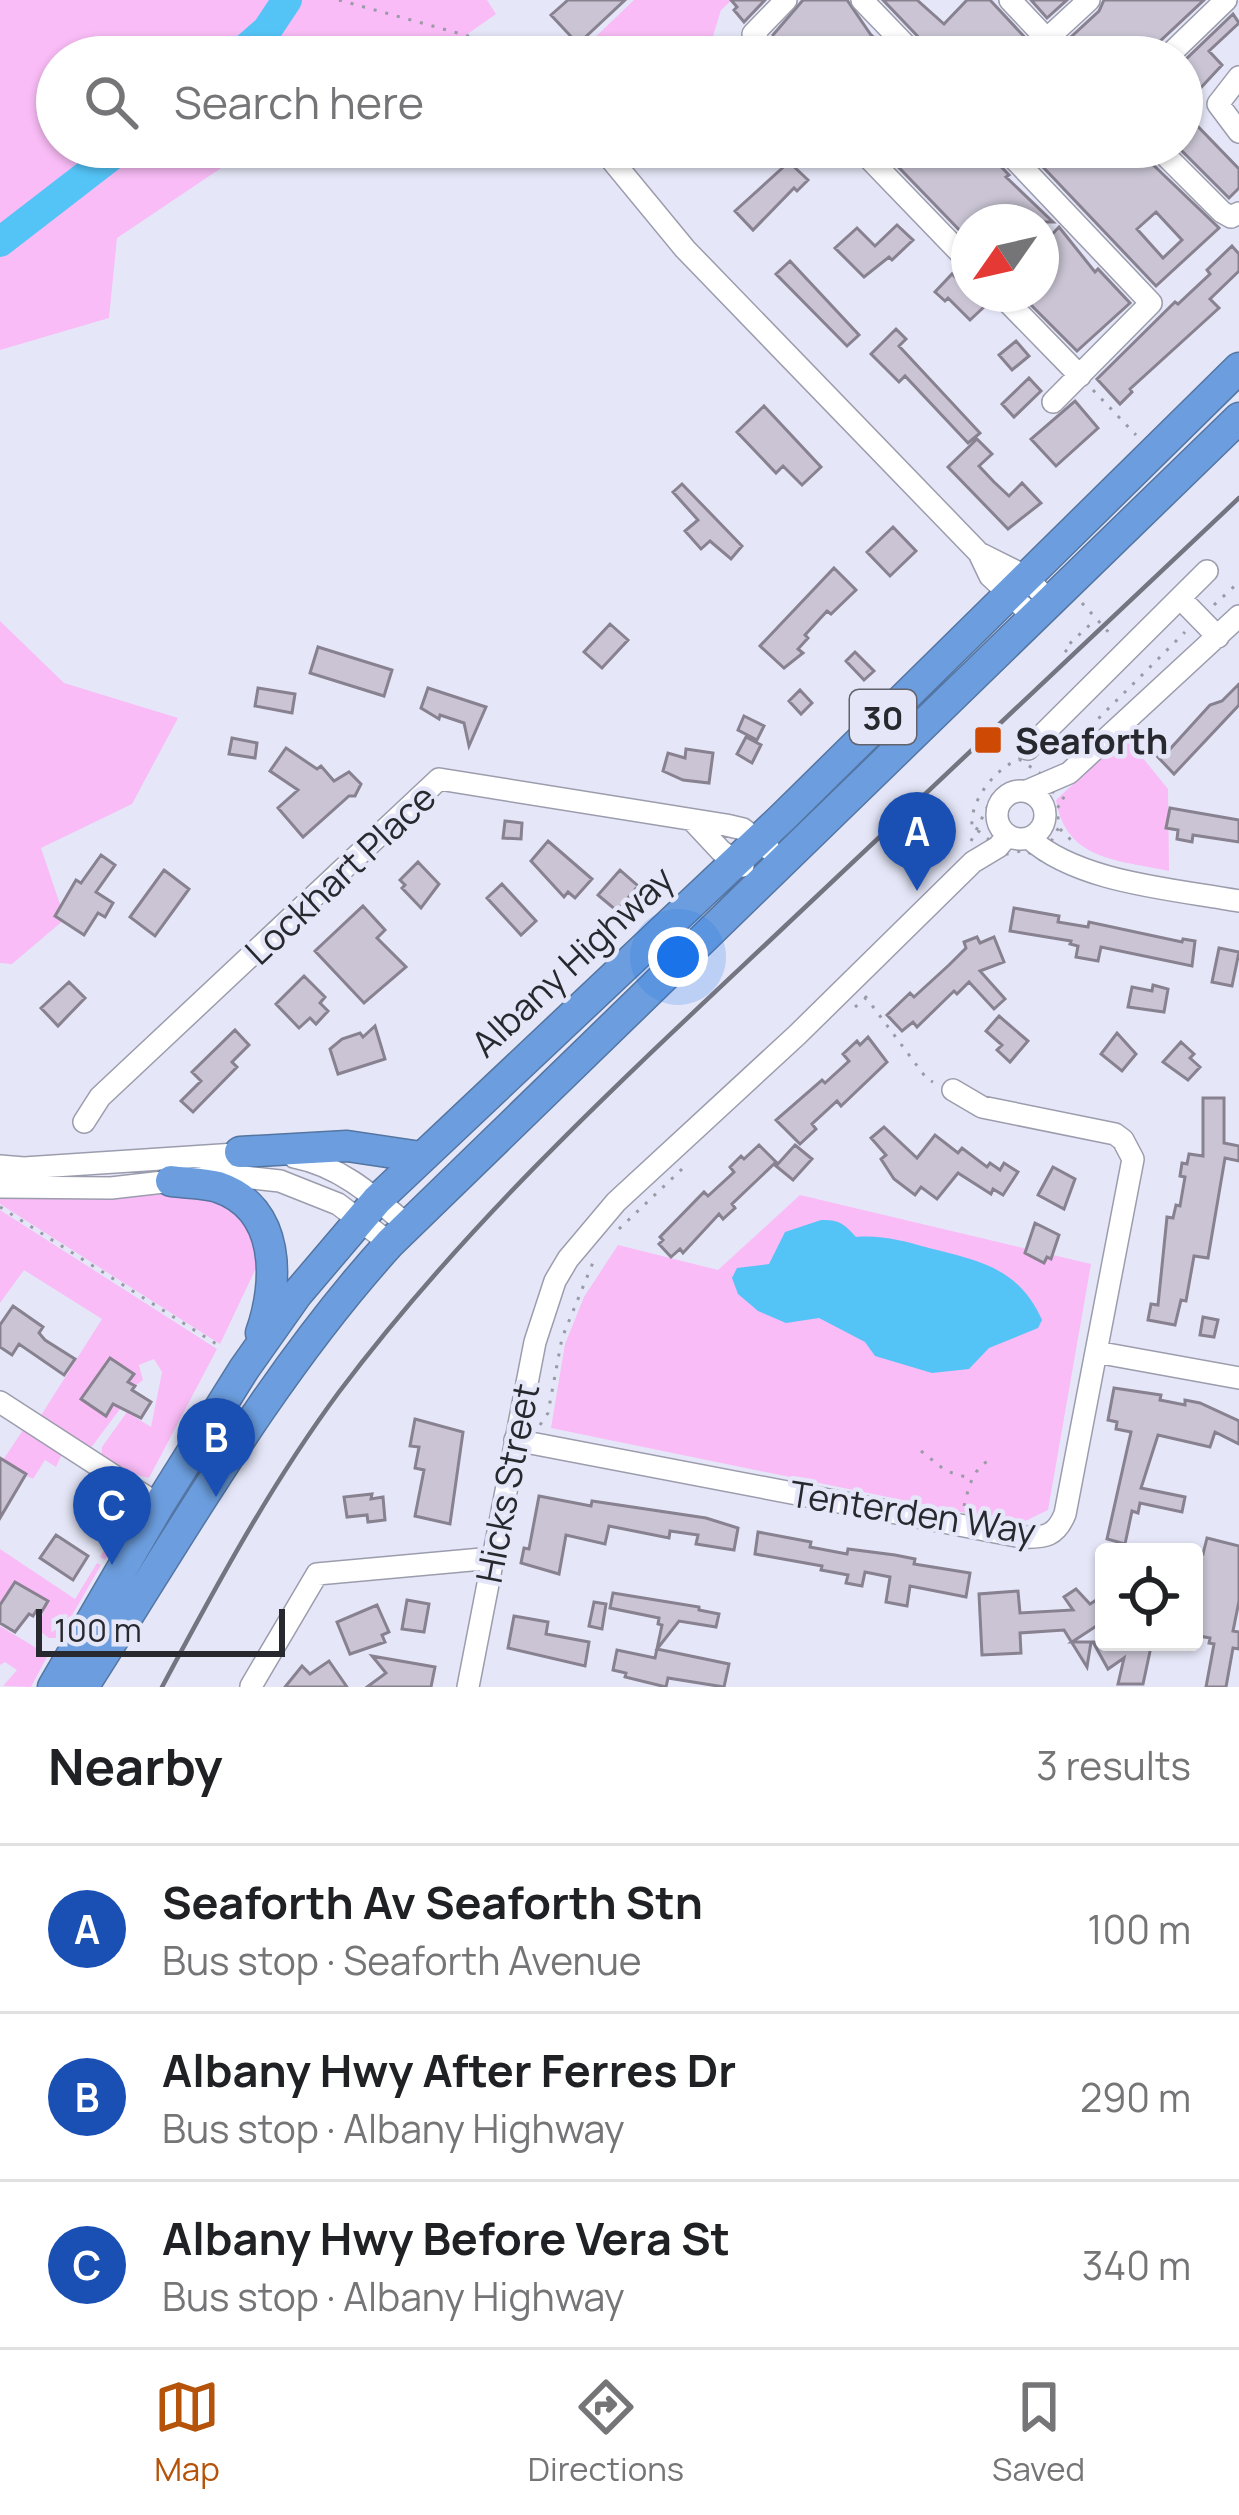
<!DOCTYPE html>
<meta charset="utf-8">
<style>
body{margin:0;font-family:Manrope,sans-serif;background:#f6f6f6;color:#202124}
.controls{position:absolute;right:36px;bottom:36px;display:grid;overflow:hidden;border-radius:12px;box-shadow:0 3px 9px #0004}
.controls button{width:108px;height:108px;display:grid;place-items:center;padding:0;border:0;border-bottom:3px solid #e0e0e0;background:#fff;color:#202124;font:60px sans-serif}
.compass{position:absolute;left:951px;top:204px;width:108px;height:108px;border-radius:50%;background:#fff;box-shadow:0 3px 9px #0004;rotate:236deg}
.scale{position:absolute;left:36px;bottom:30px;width:249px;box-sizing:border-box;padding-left:12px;border:6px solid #28292f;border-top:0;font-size:33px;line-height:42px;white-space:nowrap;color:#28292f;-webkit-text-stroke:9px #e5e7f8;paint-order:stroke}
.you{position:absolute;left:678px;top:957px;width:42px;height:42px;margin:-30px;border:9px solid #fff;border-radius:50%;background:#1a73e8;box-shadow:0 0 0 18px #1a73e833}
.badge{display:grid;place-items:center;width:78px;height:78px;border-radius:50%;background:#b45309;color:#fff;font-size:39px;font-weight:700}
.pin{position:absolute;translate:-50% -99px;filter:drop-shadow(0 3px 6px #0008)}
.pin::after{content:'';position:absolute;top:63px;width:42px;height:36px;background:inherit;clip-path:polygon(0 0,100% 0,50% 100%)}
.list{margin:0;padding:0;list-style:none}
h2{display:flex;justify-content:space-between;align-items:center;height:156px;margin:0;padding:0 48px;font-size:51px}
h2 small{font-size:39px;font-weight:400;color:#757577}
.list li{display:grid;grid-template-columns:78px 1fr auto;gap:36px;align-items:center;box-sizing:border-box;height:168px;padding:0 48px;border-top:3px solid #e0e0e0}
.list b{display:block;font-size:45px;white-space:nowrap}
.list p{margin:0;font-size:39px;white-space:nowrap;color:#757577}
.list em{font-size:39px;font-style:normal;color:#757577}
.icon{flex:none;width:66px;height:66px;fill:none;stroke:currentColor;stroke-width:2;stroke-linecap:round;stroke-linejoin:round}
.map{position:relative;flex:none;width:1239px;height:1687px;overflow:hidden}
.search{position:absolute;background:#fff;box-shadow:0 3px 9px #0004;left:36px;right:36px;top:36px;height:132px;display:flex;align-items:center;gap:30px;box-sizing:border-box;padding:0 42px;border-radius:66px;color:#757577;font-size:45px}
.sheet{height:660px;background:#fff}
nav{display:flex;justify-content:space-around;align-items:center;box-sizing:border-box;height:168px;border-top:3px solid #e0e0e0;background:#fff;font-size:33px;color:#757577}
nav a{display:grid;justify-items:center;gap:6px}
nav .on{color:#b45309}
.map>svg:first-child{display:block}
.green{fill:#f9bcf6}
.water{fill:#54c4f7}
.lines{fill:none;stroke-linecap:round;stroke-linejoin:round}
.river{stroke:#54c4f7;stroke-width:30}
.building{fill:#cac4d4;stroke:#878190;stroke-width:3;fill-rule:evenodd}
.minor-casing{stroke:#9b9dad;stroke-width:24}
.highway-casing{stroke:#5475a1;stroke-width:33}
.path{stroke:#989aa6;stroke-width:3;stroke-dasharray:3 9;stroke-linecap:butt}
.minor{stroke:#fff;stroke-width:21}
.highway{stroke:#6c9edf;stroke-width:30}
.rail{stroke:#747580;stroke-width:4.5}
.poi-dot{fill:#ce4903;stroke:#e5e7f8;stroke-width:4.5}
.labels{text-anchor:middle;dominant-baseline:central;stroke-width:9;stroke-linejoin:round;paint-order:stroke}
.shield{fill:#e5e7f8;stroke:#61626b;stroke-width:3}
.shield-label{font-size:33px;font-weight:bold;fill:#28292f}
.poi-label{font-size:36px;font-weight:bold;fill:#28292f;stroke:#e5e7f8;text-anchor:start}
.street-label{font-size:36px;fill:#28292f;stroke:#e5e7f8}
</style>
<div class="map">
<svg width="1239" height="1687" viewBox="0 0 1239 1687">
<rect width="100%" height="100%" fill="#e5e7f8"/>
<path class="green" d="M0 0H487L496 14 435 57H57V147H261L245 152 117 238 109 318 0 350Z
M634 0H732L721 10 713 36 691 57H595L588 44Z
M0 621 64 683 178 718 132 804 41 848 65 919 12 964 0 963Z
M1125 736 1168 789 1169 871C1119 860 1066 861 1056 800Z
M167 1193H196L252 1218 257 1266 220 1344 0 1204V1196L108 1197Z
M800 1195 1091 1264 1048 1510 1019 1524 551 1428 565 1344 584 1297 618 1245 718 1270Z
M0 1210 217 1349 149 1478 121 1471 101 1457 102 1447 127 1412 151 1427 162 1372 154 1359 139 1365 143 1380 135 1386 128 1382 133 1373 111 1359 82 1399 106 1416 113 1404 120 1409 90 1449 40 1417 102 1319 24 1270 0 1303Z
M25 1427 63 1452 56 1467 45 1460 33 1479 1 1463Z
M104 1480 134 1507 105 1560 100 1557 123 1518 92 1491Z
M0 1549 75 1599 97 1563 101 1565 59 1638H49L37 1629 48 1601 15 1582 0 1603Z
M0 1626 48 1655 31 1687 3 1686 17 1670 5 1662 0 1665Z"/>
<path class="water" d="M821 1220C838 1219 845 1224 856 1237 883 1235 903 1241 929 1248 979 1261 1018 1267 1042 1320L1038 1328 989 1348 969 1369 932 1373 875 1356 865 1342 819 1318 786 1323 758 1311 738 1294 732 1278 737 1268 769 1264 785 1232Z"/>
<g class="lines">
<path class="river" d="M236 57 267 30 287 0
M0 242 123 147"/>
</g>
<path class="building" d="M568 0H625L578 44 551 15Z
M731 0H765L744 22 734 10 737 7Z
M803 0H847L871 35 896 57H785L773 35Z
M883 0H917L944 24 967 0H990L1032 45 1049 51 1060 47 1099 11 1104 0H1204L1143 57H932L928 47Z
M1031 0H1067L1047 18Z
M1233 14 1239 23 1209 51 1222 65 1182 108V63Z
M1182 110 1239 169V188L1229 198 1178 147H1182Z
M679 147H717L698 165Z
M879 147H982L1009 175 1006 177 1053 222H969V240Z
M1024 147H1142L1146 158 1219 228 1156 286ZM1156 212 1182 240 1163 258 1137 229Z
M789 162 808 180 797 191 794 188 753 230 735 211Z
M897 225 913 240 892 260 889 257 864 277 835 248 857 228 875 246Z
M1059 227 1095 272 1098 269 1130 303 1077 351 1022 296 1041 294V279L1051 270 1041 261V246Z
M1232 246 1239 254V271L1210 299 1219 308 1130 389 1132 392 1120 404 1097 379 1175 302 1178 304 1210 274 1207 270Z
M790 261 859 335 847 346 776 274Z
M952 274 985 306 970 320 948 298 945 301 935 292Z
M896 329 906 339 899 346 980 433 968 443 905 376 899 382 871 354Z
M1016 341 1029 356 1012 370 999 355Z
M1029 378 1041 391 1014 417 1002 404Z
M1075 401 1098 428 1056 466 1031 439Z
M764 406 821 467 802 485 783 466 776 473 737 432Z
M977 439 992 454 979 466 994 482 1009 496 1022 483 1041 503 1008 529 948 467Z
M682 484 742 546 731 559 710 541 701 549 685 531 698 520 673 492Z
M893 527 916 551 890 576 867 552Z
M834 568 856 590 831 614 827 611 805 635 808 638 798 649 803 653 784 668 760 646Z
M610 624 628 640 602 668 584 652Z
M318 647 392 670 384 696 310 673Z
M855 652 874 671 864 680 846 661Z
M1239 684V705L1174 774 1155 754 1165 744 1170 749 1210 705 1222 701Z
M258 688 295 694 292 713 255 706Z
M428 688 486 707 469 746 464 723 440 715 439 719 421 708Z
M800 690 812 703 801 714 789 701Z
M744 716 764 726 757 740 738 730Z
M746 737 761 745 752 763 737 754Z
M232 738 257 743 255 758 229 754Z
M286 748 317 769 321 766 334 781 349 772 361 784 355 796H349L303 837 278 808 298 790 270 771Z
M686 749 713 753 709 783 683 780 663 771 668 753 685 758Z
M1170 808 1239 820V842L1193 835 1192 842 1177 839 1178 830 1166 828Z
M505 821 522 823 521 839 503 838Z
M548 841 592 879 575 898 568 892 564 897 531 861Z
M101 855 115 865 96 892 113 903 105 917 98 913 84 935 55 916 76 880 81 883Z
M418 862 439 884 421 908 402 888 405 885 400 880Z
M164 870 189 889 155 936 130 917Z
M620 870 638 886 617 911 598 895Z
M502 884 536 921 521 935 487 898Z
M363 906 385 930 377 938 406 967 364 1003 315 951Z
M1014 908 1059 916 1058 922 1088 927 1089 922 1182 942 1183 939 1195 941 1192 966 1101 947 1098 961 1076 957 1078 946 1070 944 1071 941 1010 931Z
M977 937 980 943 994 937 1004 962 980 971 1005 999 994 1009 969 982 957 994 954 991 917 1027 913 1022 902 1031 887 1015 910 993 914 997 949 965 966 948 964 942Z
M1219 948 1239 952 1232 986 1212 982Z
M304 976 325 997 320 1003 328 1011 316 1024 310 1018 299 1028 276 1004Z
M69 982 85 998 58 1026 41 1008Z
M1153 985 1168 989 1164 1012 1128 1007 1132 987 1152 991Z
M999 1016 1028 1041 1010 1062 997 1050 1002 1045 986 1031Z
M375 1026 385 1059 338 1074 330 1049 342 1039 360 1033 363 1037Z
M235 1030 249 1045 232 1062 237 1067 193 1112 181 1101 201 1081 192 1072Z
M1117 1033 1136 1054 1122 1071 1101 1054Z
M868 1037 887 1062 841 1106 837 1101 812 1124 816 1129 800 1144 776 1120 822 1080 825 1083 849 1061 843 1054 857 1041 860 1045Z
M1181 1042 1194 1054 1190 1058 1200 1067 1188 1080 1163 1062Z
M1203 1098H1224V1143L1239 1146V1161L1225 1158 1208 1258 1194 1256 1186 1301 1181 1300 1175 1325 1148 1320 1151 1304 1158 1305 1167 1217 1173 1218 1176 1205 1180 1206 1185 1177 1180 1176 1182 1163 1187 1164 1189 1154 1203 1156Z
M884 1127 917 1158 935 1135 958 1153 962 1148 987 1167 990 1163 1000 1170 1004 1163 1018 1172 1003 1195 993 1189 991 1194 958 1173 937 1199 921 1187 915 1195 894 1179 881 1159 886 1155 871 1138Z
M759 1145 776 1162 732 1204 735 1208 723 1219 719 1214 683 1253 680 1249 671 1257 659 1244 663 1240 660 1237 704 1192 708 1196 734 1172 730 1167 741 1156 744 1159Z
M795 1145 812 1159 793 1180 776 1166Z
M1053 1167 1075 1179 1064 1209 1038 1195Z
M1035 1223 1059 1235 1051 1259 1047 1257 1044 1263 1025 1253Z
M13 1306 43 1327 39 1333 45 1340 75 1359 64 1375 19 1344 12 1355 0 1347V1325Z
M1203 1317 1218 1320 1214 1337 1200 1335Z
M110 1358 134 1374 128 1382 135 1386 132 1390 151 1402 141 1418 113 1404 106 1416 81 1399Z
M1114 1388 1161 1395 1160 1400 1185 1405V1400L1200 1403 1239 1421V1444L1215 1432 1210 1447 1158 1435 1141 1488 1185 1497 1182 1512 1140 1503 1138 1513 1132 1511 1125 1544 1107 1539 1131 1432 1116 1429 1117 1422 1108 1420Z
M415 1419 463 1432 450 1524 415 1516 424 1470 415 1468 419 1447 410 1446Z
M0 1458 26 1474 0 1518Z
M372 1494 371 1499 383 1497 385 1520 368 1522 367 1515 347 1517 344 1497Z
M539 1496 591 1506 592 1501 706 1518 738 1528 734 1550 696 1544 698 1535 670 1531 669 1538 609 1526 605 1544 566 1535 559 1574 521 1563 524 1548 529 1549Z
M758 1532 811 1542 810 1547 847 1554 848 1549 895 1555 915 1559 914 1564 970 1573 966 1597 910 1586 907 1606 886 1602 890 1577 865 1572 862 1586 846 1583 848 1575 821 1570 822 1566 755 1554Z
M56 1535 88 1556 73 1580 40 1558Z
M1207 1538 1239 1546V1601L1233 1631 1239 1632V1649L1233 1648 1226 1687H1206L1214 1644 1209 1643 1210 1638 1194 1635V1552L1203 1554Z
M15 1582 48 1601 41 1613 36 1611 33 1616 29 1614 15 1632 0 1623V1605Z
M1076 1589 1090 1604 1104 1595V1621L1072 1642H1091L1087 1667 1064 1630 1020 1633 1021 1653 982 1655 979 1594 1018 1591 1020 1613 1073 1610 1064 1597Z
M613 1593 699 1607V1610L719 1614 716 1627 679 1621 657 1649 729 1664 724 1687 668 1678 666 1687 625 1677 626 1673 613 1670 617 1650 655 1658 662 1625 658 1624 659 1618 610 1608Z
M407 1600 429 1604 424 1632 402 1629Z
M594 1602 606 1604 602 1629 589 1626Z
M377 1605 389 1632 382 1635 385 1642 350 1654 337 1622Z
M514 1616 548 1622 546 1634 589 1642 585 1666 508 1648Z
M1093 1642H1152L1143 1684H1118L1124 1658 1108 1669Z
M372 1656 435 1667 431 1687H367L386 1673Z
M329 1661 347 1687H285L302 1666 310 1674Z"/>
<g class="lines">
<g class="minor-casing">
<path id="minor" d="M862 0 917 57
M1010 0 1043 35 1050 36 1089 0
M527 53 530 57
M770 57 753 34 786 0
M1167 57 1226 0
M1239 77 1218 104 1239 132
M601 147 685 249 979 553 990 576 1034 617
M858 147 969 262
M1003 147 1151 303 1053 402
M1157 147 1222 212 1231 217 1239 213
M1000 294 1080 376
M979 553 1025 576 1050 602
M1180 598 1218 637
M1028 749 1207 571
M997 815a24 24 0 1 1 48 0a24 24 0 1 1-48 0Z
M1027 791 1069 773 1239 616
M693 821 721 851 743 866
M1029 838C1079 883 1174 889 1239 901
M953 1090 982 1107 1115 1134 1123 1140 1133 1159 1096 1352
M84 1122 100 1097 439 779 726 825 743 829 769 849
M294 1157C340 1166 372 1195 407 1225
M0 1166 24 1168 251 1153
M0 1187 111 1188 225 1175 280 1181 338 1204 390 1243
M0 1402 159 1505
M515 1440 1022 1537C1045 1538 1056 1536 1065 1514L1096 1352 1239 1378
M251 1686 317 1574 493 1558
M468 1687 535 1342 555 1281 568 1259 616 1202 797 1035 973 862 998 847 1008 835"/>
</g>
<g class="highway-casing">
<path id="highway" d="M240 1152 347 1146 421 1157
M171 1181C186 1183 204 1183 218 1187 281 1208 279 1282 261 1333
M53 1687 159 1505 244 1369 297 1294 377 1200 783 817 1239 368
M83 1687C180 1536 269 1376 390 1243L1239 418"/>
</g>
<path class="path" d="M339 0 508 47
M1093 390 1136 435
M1082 603 1112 636
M1214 605 1239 582
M1067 652 1064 649 1095 620
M1090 727 1185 632
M1019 759 1041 774 1046 788 1065 799 1057 808 1059 827 1041 860 1025 850 1007 854 972 826C970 800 995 769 1019 759Z
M1060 829 1074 843
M971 841 993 795 1007 785
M865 996 927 1079 933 1082
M855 1007 866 998
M0 1207 221 1347
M619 1229 682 1169
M540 1425 548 1413 562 1338 594 1260
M921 1451 946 1471 969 1478
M964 1506C969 1486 973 1466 994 1458"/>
<use href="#minor" class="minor"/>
<use href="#highway" class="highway"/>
<path class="rail" d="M162 1687C216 1586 271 1484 339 1392 463 1227 614 1087 764 946 922 797 1081 647 1239 498"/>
</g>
<rect class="poi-dot" x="973" y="725" width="30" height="30" rx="6"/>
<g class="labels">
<rect class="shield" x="850" y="690" width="66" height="54" rx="9"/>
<g class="shield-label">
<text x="883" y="717">30</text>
</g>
<g class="poi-label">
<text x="1015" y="740">Seaforth</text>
</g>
<g class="street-label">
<text transform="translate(340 874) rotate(-43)">Lockhart Place</text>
<text transform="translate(572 961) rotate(-43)">Albany Highway</text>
<text transform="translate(507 1483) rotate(-79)">Hicks Street</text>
<text transform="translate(913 1512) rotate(9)">Tenterden Way</text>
</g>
</g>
</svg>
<div class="controls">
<button><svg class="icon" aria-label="locate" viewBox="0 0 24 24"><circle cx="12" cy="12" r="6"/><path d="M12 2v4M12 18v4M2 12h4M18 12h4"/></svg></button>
</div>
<svg class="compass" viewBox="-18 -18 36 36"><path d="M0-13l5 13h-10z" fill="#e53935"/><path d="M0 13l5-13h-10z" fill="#757577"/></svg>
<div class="scale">100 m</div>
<div class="you"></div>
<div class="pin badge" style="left:917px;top:891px;background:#1a4fb4">A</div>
<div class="pin badge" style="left:216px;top:1497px;background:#1a4fb4">B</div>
<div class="pin badge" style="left:112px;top:1565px;background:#1a4fb4">C</div>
<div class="search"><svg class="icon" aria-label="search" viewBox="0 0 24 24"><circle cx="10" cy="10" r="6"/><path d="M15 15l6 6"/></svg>Search here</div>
</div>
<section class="sheet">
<h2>Nearby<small>3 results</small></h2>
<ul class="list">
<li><span class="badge" style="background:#1a4fb4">A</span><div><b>Seaforth Av Seaforth Stn</b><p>Bus stop · Seaforth Avenue</p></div><em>100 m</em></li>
<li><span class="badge" style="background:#1a4fb4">B</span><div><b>Albany Hwy After Ferres Dr</b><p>Bus stop · Albany Highway</p></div><em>290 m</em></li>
<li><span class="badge" style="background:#1a4fb4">C</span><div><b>Albany Hwy Before Vera St</b><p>Bus stop · Albany Highway</p></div><em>340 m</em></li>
</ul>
</section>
<nav>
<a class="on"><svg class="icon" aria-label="map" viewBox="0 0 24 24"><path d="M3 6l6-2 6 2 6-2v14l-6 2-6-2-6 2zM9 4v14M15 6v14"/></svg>Map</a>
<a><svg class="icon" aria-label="directions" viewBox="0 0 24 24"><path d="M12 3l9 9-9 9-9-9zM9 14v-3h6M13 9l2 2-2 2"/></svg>Directions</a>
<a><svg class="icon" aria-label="saved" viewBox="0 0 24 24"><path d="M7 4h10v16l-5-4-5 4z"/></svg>Saved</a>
</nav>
